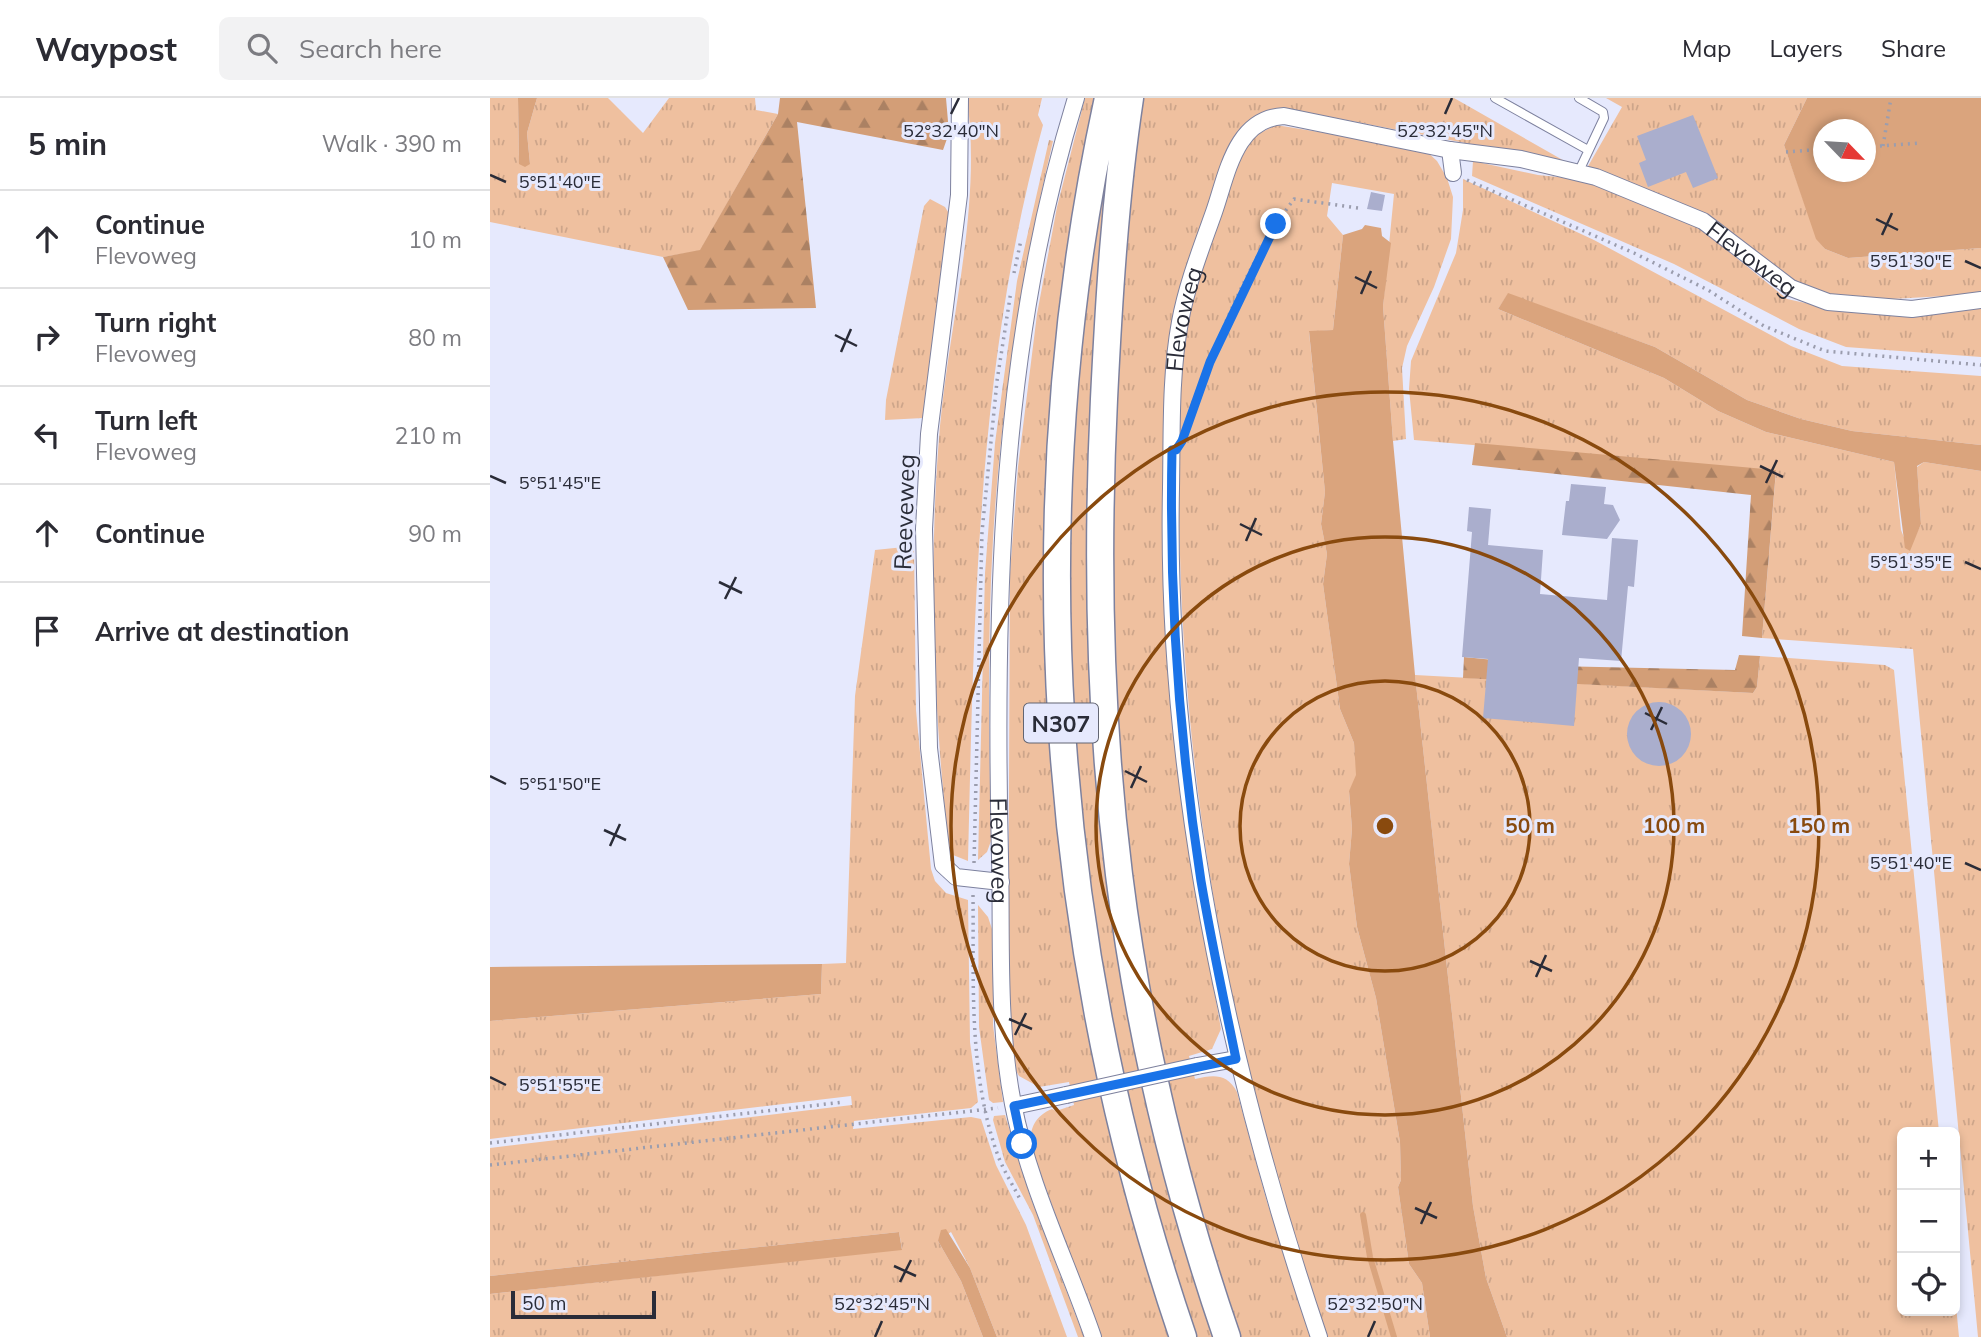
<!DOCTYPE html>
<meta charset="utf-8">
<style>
body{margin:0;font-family:Mulish,sans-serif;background:#f2f2f3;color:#2b2b33}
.controls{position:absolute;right:21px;bottom:21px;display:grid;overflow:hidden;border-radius:10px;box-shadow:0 4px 10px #0003}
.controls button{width:63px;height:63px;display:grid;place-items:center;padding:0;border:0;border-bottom:2px solid #e1e1e2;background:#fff;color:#2b2b33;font:35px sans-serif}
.compass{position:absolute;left:1323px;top:21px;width:63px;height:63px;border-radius:50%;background:#fff;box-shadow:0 4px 10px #0003;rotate:115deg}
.scale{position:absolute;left:21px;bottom:18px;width:145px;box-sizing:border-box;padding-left:7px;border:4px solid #2a2c38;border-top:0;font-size:19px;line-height:24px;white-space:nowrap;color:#2a2c38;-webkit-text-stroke:5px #e6e9fd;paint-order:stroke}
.stop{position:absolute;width:21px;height:21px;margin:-16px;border:5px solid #1a73e8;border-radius:50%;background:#fff}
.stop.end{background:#1a73e8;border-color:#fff;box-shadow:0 2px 7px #0008}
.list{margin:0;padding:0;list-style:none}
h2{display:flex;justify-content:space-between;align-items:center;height:91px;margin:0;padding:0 28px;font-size:30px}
h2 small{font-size:23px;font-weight:400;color:#7c7c81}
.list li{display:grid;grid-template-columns:46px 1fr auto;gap:21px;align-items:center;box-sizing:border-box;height:98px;padding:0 28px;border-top:2px solid #e1e1e2}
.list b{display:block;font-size:26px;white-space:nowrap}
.list p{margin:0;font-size:23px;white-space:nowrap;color:#7c7c81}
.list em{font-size:23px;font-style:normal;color:#7c7c81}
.icon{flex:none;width:38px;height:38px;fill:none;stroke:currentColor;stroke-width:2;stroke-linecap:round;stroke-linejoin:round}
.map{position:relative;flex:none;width:1491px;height:1239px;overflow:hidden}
header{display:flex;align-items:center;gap:42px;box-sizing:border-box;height:98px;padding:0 35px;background:#fff;border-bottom:2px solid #e1e1e2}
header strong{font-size:33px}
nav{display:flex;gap:38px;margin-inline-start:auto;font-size:24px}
.search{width:490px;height:63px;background:#f2f2f3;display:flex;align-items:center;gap:18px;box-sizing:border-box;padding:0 24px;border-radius:10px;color:#7c7c81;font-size:26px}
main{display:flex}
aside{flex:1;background:#fff}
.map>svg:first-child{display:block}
.grass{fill:url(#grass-tufts)}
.forest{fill:url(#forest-firs)}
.water{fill:#daa47d;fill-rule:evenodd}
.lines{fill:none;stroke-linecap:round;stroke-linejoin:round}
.stream{stroke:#daa47d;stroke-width:6}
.building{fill:#aaaecd}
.service-casing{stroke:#7d819e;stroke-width:10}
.minor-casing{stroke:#7d819e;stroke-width:18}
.trunk-casing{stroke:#7d819e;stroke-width:29}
.path{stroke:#9b9dae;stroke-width:3.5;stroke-dasharray:2 5;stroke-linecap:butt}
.service{stroke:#fff;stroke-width:8}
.minor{stroke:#fff;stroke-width:16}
.trunk{stroke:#fff;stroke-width:26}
.minor-bridge-casing{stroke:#7d819e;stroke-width:18;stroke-linecap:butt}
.minor-bridge{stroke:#fff;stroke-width:16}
.route{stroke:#1a73e8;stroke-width:9}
.ticks{fill:none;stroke:#2a2c38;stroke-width:2.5}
.ring{fill:none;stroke:#894a0e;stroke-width:3.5}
.labels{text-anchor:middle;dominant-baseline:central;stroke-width:6;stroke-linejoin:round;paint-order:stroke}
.shield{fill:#e6e9fd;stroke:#626573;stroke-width:2}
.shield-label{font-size:23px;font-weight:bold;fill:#2a2c38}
.street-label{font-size:24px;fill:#2a2c38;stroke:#e6e9fd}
.ticks-label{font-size:18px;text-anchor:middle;fill:#2a2c38;stroke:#e6e9fd;stroke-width:6;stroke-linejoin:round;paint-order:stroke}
.centre{fill:#894a0e;stroke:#e6e9fd;stroke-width:3.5}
.ring-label{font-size:21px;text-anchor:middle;font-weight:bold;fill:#894a0e;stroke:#e6e9fd;stroke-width:6;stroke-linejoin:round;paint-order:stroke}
</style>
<header>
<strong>Waypost</strong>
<div class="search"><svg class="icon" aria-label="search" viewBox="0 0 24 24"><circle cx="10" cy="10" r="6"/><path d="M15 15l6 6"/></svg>Search here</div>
<nav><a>Map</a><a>Layers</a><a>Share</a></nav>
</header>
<main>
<aside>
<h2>5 min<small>Walk · 390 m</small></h2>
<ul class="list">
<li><svg class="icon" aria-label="ahead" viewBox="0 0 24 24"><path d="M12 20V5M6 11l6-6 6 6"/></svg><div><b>Continue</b><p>Flevoweg</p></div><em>10 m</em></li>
<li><svg class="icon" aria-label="right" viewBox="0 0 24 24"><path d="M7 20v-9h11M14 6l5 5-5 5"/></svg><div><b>Turn right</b><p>Flevoweg</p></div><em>80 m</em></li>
<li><svg class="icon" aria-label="left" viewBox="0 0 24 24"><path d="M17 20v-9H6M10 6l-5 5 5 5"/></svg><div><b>Turn left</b><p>Flevoweg</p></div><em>210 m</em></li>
<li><svg class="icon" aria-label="ahead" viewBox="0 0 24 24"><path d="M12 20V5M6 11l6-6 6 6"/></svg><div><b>Continue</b></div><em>90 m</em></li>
<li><svg class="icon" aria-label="arrive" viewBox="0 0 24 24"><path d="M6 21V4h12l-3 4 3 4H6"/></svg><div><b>Arrive at destination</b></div></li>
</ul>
</aside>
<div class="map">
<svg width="1491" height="1239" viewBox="0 0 1491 1239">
<defs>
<pattern id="grass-tufts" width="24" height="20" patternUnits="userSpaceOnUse" patternTransform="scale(1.75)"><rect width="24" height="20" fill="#efc09f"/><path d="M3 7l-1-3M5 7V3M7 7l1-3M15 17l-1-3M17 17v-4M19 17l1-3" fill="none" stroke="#cda58a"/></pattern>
<pattern id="forest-firs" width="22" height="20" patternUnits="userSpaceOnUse" patternTransform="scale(1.75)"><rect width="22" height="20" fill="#d39e77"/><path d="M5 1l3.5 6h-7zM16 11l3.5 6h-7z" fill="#ab8163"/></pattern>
</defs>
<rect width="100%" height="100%" fill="#e6e9fd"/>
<path class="grass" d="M0 0H28L29 66H40L37 35 47 0H118L153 35 179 0H265L266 12 288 16 210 153 173 159 0 124Z
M477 0H552L548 17 553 27C487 267 484 515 478 763L463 757 458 742C443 604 438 466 450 328 460 219 492 109 477 0Z
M595 0H611L592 100 571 706 685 1239H610L540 1047C540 1030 545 1018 562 1011L566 1013 584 1007 579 984 549 989 529 978 523 967 518 895 520 475 528 369 547 216 567 109Z
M627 0 604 612 728 1239H700L646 1060 587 735 577 372 607 104Z
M648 0H964L1078 65 820 15C787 10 759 12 741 44L692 183 680 241 698 746 731 931 722 951 699 958 705 981C723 977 737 975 747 994L777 1104 822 1239H743L656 918 616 557 630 153Z
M1116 0H1317L1294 47 1327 141 1335 151 1358 160 1491 150V196L1366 203 1317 193 1216 118 1097 70 1132 9Z
M786 27 934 51 947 63 957 80 963 99 961 141 944 189 917 248 912 270 916 341 903 343 893 208 904 96 842 85 837 118 853 137 843 232 819 234 835 394 831 426 837 456 833 486 850 611 864 645 867 677 859 694 862 731 859 766 867 829 886 900 910 1044 911 1082 908 1089 919 1166 932 1185 940 1239H838C749 987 697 724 690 457 688 381 685 301 698 225 708 166 734 108 754 51L764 38Z
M559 42 563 43C532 174 511 307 503 441 497 542 499 643 501 743L497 754 488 762 495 475 505 345 527 183Z
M983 63 1048 77 1097 82 1210 130 1297 201 1329 208 1491 207V259L1356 249 1309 231 1184 166 982 78Z
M973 81 1104 142 1301 248 1352 268 1491 278V347L1362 333 1311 321 1257 302 1165 249 1018 196 1008 211 1174 280 1228 313 1276 334 1404 364 1411 432 1419 452 1431 426 1427 369 1434 364 1491 373V1239H1488L1423 551 1272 540 1286 373 924 342 919 291 921 263 966 155 973 112Z
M440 101 455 109 460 117 433 320 395 322 396 302 434 108Z
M424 448 426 612 441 771 445 783 456 795 478 802 480 944 488 1004 481 1010 364 1023 363 1031 481 1019 491 1021 506 1067 536 1127 577 1239H507L480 1170 461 1134 448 1143 471 1183 493 1239H0V1196L412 1151 409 1134 0 1178V1050L362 1007 361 998 0 1041V923L331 896 332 866 356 865 365 598 385 452Z
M1270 558 1395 567 1404 572 1449 1034H1412V1213H1465V1197L1469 1239H1017L996 1180 983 1108 925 577 1263 595 1267 589Z
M488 807 498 819 503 834V927L513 1004 503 1005 499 1002 489 929Z
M515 1017 540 1098 594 1239H588L543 1117 515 1064 503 1022 504 1018Z"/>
<path class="forest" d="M290 0H456L459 35 453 52 307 24 326 210 198 212 173 159 210 152 288 16Z
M985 345 1286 372 1272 540 1252 538 1261 397 982 367Z
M1249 557 1270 558 1267 589 1263 595 973 580 974 559 1064 568 1245 572Z"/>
<path class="water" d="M28 0H47L37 35 40 66 35 69 29 66Z
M1317 0H1491V150L1358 160 1335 151 1326 141 1294 47ZM1334 32H1376V74H1334Z
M875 127 891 130 892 138 901 145 893 208 903 343 925 577 983 1108 996 1180 1017 1239H940L932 1185 919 1166 908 1089 911 1082 910 1044 886 900 867 829 859 766 862 731 859 693 866 677 864 645 850 611 833 486 837 456 831 426 835 394 819 233 843 232 853 137 872 131Z
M1018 195 1165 249 1257 302 1311 321 1362 333 1491 347V373L1434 364 1427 368 1431 426 1420 453 1415 450 1404 364 1276 334 1228 313 1174 280 1008 211Z
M332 866 331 896 0 923V869Z
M456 1131 480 1170 507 1239H493L471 1183 448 1143 451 1132Z
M409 1134 412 1152 0 1196V1178Z"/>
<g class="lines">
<path class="stream" d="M873 1117 880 1159 904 1239"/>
</g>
<path class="building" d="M1203 17 1228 80 1203 90 1196 74 1158 89 1149 65 1156 62 1147 38Z
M881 94 895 97 892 113 877 111Z
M1081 386 1116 389 1114 406 1123 407 1130 422 1117 441 1072 437 1076 403H1079Z
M979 409 1001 411 998 447 1053 452 1050 496 1117 502 1122 440 1148 442 1144 489 1138 488 1131 563 1089 560 1084 628 993 620 998 561 972 559 982 434 977 433Z
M1137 636a32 32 0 1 1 64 0a32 32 0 1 1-64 0Z"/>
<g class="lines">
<g class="service-casing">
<path id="service" d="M1005 0 1098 52
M1088 75 1114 20 1113 14 1089 0"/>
</g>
<g class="minor-casing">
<g id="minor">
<path d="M470 0 469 97 439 336 434 431 439 650 453 767 466 779 511 784"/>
<path id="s1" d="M586 0C510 245 504 505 510 759 512 842 507 924 523 1006 539 1087 576 1161 603 1239"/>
<path d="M960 52 963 75"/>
<path d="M707 968 746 961"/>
<path d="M524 1008 576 997"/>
<path id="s2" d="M829 1239C737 967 675 679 681 390 682 336 680 278 690 224 697 186 711 151 724 114 737 77 745 20 794 18L960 52 1031 61 1106 79 1213 123 1301 190 1338 204 1422 211 1491 202"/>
</g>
</g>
<g class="trunk-casing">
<path id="trunk" d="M618 0C529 409 558 843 693 1239
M640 0C625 100 619 200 614 301 598 631 629 926 737 1239"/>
</g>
<path class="path" d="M1393 48 1401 0
M1376 49 1431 45
M1296 54 1334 51
M977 82 1144 155 1218 192 1274 228 1335 253 1491 267
M524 175 531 142
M701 315C725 245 759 161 804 101L868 110
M484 765 492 434 507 283 521 193
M483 797C484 882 478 972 507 1055 513 1072 523 1087 531 1103
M0 1045 354 1004
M0 1067 508 1010"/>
<use href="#service" class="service"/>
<use href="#minor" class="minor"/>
<use href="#trunk" class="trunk"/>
<g class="minor-bridge-casing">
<path id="minor-bridge" d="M576 997 707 968"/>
</g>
<use href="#minor-bridge" class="minor-bridge"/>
</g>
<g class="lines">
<path class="route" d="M532 1046 524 1008 746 961C734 902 721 842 711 783 689 641 679 496 682 352H686L692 343 720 264 786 126"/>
</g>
<path class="ticks" d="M461 16 469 0M955 16 962 0M0 77 16 84M1386 121 1408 132M1392 137 1402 115M1475 163 1491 170M865 179 887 190M871 196 881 173M345 237 367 248M351 254 361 231M1270 368 1293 379M0 378 16 385M1276 385 1287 362M750 426 772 437M756 443 766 420M1475 464 1491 471M229 484 252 495M235 501 246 479M1155 615 1177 626M1161 632 1172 609M635 673 657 684M0 678 16 686M641 690 651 668M114 732 136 742M120 748 130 726M1475 765 1491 772M1040 863 1062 873M1046 879 1056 857M519 921 542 931M525 937 536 915M0 979 16 987M925 1110 947 1120M931 1126 941 1104M404 1168 426 1178M410 1184 421 1162M385 1239 392 1223M878 1239 885 1223"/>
<g class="ring">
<circle cx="895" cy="728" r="145"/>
<circle cx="895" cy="728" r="289"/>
<circle cx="895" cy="728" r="434"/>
</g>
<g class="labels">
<rect class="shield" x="534" y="605.5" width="74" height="39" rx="5"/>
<g class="shield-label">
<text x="571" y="625">N307</text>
</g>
<g class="street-label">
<text stroke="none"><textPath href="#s2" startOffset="1771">Flevoweg</textPath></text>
<text stroke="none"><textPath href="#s2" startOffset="1036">Flevoweg</textPath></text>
<text transform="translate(414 414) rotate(-88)">Reeveweg</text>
<text stroke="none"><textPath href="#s1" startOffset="760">Flevoweg</textPath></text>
</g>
</g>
<g class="ticks-label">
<text x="461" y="39">52°32'40"N</text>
<text x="955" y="39">52°32'45"N</text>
<text x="70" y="90">5°51'40"E</text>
<text x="1421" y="169">5°51'30"E</text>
<text x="70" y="391">5°51'45"E</text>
<text x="1421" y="470">5°51'35"E</text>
<text x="70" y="692">5°51'50"E</text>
<text x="1421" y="771">5°51'40"E</text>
<text x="70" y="993">5°51'55"E</text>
<text x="392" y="1212">52°32'45"N</text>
<text x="885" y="1212">52°32'50"N</text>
</g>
<circle cx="895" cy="728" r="10" class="centre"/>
<g class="ring-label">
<text x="1040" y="735">50 m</text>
<text x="1184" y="735">100 m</text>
<text x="1329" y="735">150 m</text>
</g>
</svg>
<div class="controls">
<button>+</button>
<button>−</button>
<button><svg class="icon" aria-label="locate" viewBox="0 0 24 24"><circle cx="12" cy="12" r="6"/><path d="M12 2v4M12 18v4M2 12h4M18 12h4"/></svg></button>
</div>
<svg class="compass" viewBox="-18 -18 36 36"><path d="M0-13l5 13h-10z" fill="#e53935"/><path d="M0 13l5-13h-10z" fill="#7c7c81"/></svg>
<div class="scale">50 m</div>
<div class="stop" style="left:532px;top:1046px"></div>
<div class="stop end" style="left:786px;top:126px"></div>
</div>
</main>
